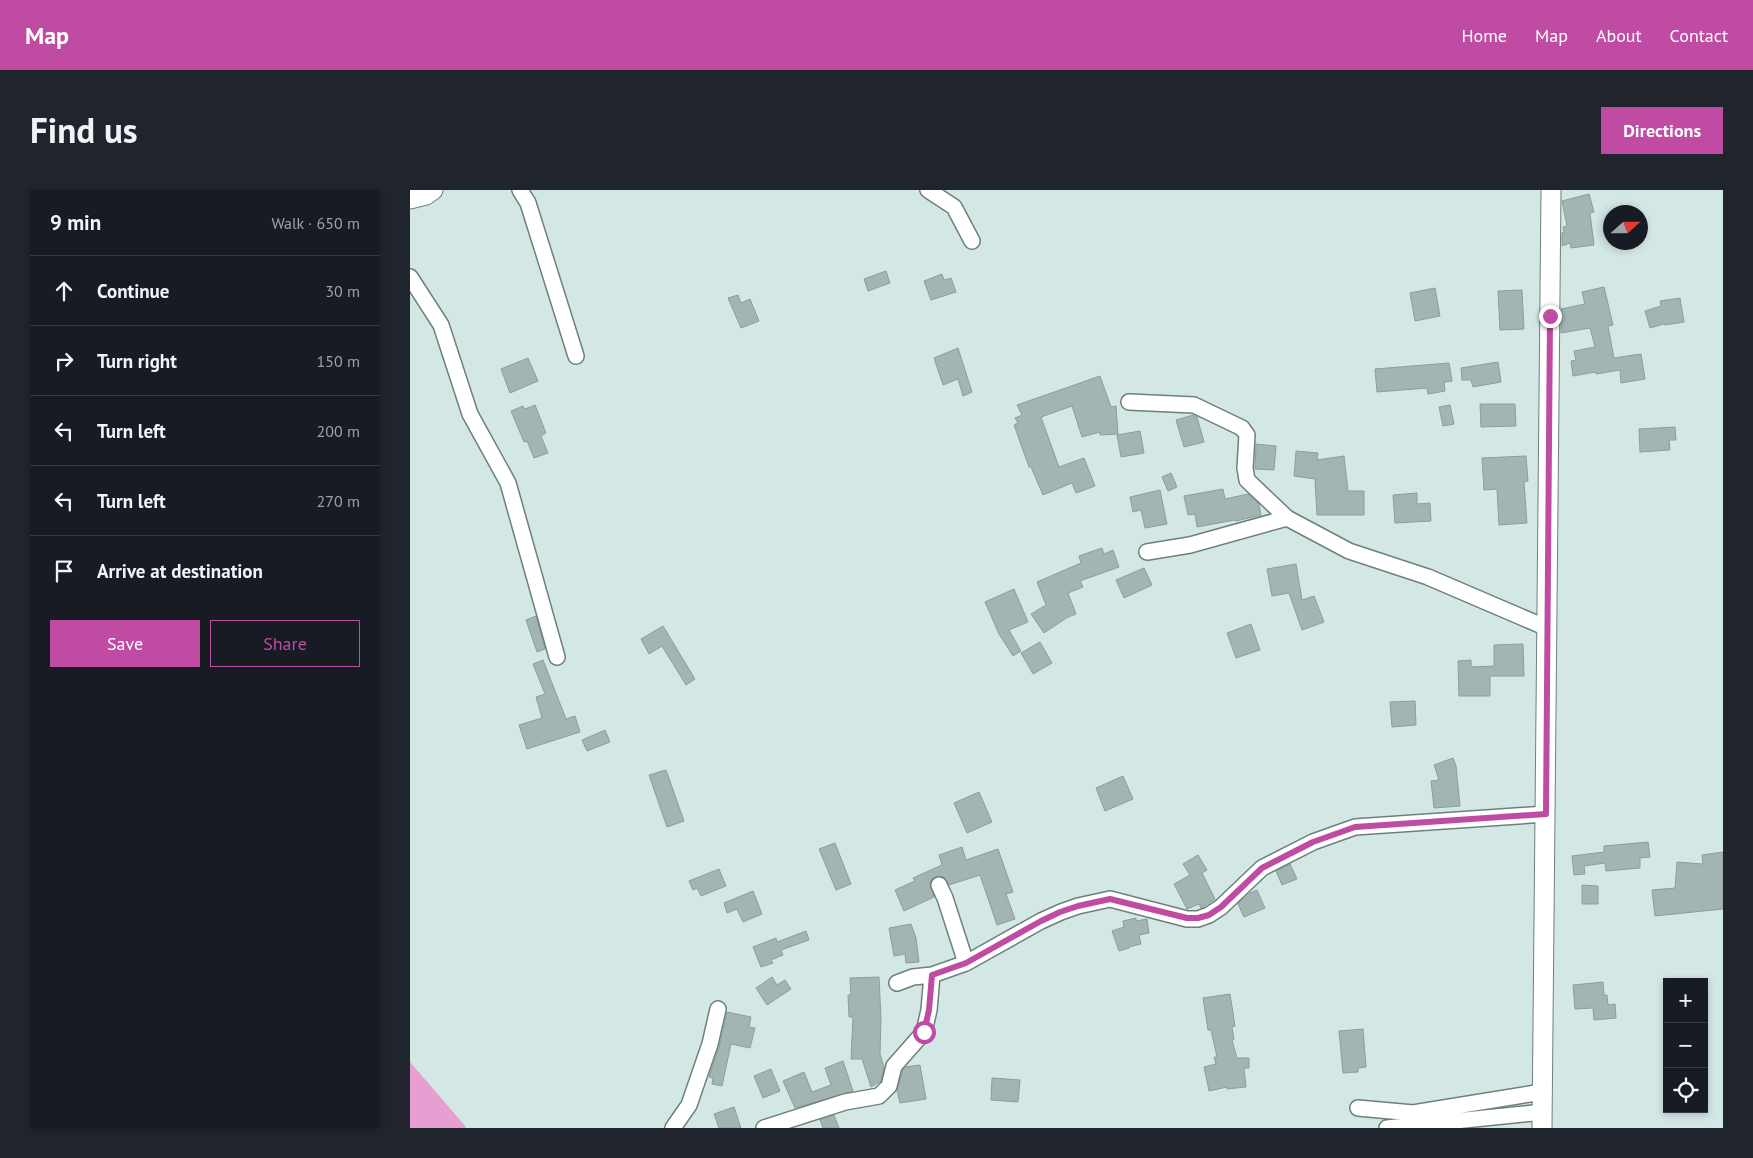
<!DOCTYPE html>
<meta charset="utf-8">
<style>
body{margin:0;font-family:"PT Sans",sans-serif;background:#20242c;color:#f1f3f6}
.controls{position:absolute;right:15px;bottom:15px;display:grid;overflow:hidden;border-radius:0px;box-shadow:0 2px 8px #0003}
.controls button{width:45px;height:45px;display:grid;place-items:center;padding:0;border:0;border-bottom:1px solid #363941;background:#171b24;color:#f1f3f6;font:25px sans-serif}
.compass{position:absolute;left:1193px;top:15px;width:45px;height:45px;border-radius:50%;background:#171b24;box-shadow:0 2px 8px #0003;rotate:69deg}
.stop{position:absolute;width:15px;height:15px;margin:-11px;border:4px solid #bf4ba3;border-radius:50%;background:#fff}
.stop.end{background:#bf4ba3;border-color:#fff;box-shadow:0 1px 5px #0008}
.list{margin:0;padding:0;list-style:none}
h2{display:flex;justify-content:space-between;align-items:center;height:65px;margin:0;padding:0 20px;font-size:21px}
h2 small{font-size:16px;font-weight:400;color:#9ea1a6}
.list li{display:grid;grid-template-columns:32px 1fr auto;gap:15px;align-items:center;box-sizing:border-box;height:70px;padding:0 20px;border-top:1px solid #363941}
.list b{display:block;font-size:19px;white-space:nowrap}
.list em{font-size:16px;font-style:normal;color:#9ea1a6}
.actions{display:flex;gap:10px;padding:15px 20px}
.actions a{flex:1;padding:11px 0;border:1px solid #bf4ba3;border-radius:0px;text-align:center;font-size:18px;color:#bf4ba3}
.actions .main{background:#bf4ba3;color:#fff}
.icon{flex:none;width:28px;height:28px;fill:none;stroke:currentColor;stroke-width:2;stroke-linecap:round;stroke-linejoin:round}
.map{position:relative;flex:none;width:1313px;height:938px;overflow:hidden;border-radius:0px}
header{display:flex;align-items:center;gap:30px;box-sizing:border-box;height:70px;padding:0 25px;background:#bf4ba3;color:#fff}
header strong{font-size:24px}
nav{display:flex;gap:28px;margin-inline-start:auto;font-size:18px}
.intro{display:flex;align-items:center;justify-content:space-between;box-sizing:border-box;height:120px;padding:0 30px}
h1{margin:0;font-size:35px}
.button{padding:12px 22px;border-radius:0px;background:#bf4ba3;color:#fff;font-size:18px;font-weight:700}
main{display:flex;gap:30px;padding:0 30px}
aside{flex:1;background:#171b24;border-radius:0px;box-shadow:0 2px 8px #0003}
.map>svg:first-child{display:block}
.green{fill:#e69fd0}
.building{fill:#a2b5b3;stroke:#8b9e9c}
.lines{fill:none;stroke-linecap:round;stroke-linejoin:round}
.minor-casing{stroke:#6d807e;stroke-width:18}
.major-casing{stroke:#6d807e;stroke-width:21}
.minor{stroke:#fff;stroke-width:15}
.major{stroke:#fff;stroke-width:19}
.route{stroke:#bf4ba3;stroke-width:6}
</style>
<header>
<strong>Map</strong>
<nav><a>Home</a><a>Map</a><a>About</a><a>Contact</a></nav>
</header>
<div class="intro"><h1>Find us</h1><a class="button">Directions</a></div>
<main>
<aside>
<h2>9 min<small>Walk · 650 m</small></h2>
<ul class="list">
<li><svg class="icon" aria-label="ahead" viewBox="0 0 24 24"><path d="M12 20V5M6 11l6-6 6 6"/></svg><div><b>Continue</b></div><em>30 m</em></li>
<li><svg class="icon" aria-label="right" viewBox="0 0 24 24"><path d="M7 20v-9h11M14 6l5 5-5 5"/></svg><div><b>Turn right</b></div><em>150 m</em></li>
<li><svg class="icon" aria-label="left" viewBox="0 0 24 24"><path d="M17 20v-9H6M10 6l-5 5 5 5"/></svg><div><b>Turn left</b></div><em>200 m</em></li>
<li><svg class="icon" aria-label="left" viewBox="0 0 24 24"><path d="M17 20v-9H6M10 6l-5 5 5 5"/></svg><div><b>Turn left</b></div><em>270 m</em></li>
<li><svg class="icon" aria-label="arrive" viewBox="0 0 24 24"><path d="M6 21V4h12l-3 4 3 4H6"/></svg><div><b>Arrive at destination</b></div></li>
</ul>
<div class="actions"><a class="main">Save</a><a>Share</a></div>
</aside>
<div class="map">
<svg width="1313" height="938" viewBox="0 0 1313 938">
<rect width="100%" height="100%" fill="#d3e7e5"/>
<path class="green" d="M0 872 56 937 55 938H0Z"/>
<path class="building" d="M1179 4 1184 22 1180 23 1184 55 1161 58 1160 53 1152 56V43L1154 42 1153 37 1157 36 1152 11Z
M476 81 480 93 458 101 454 89Z
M532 84 534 90 541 88 546 102 521 110 514 91Z
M1194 97 1203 135 1198 136 1204 168 1231 164 1235 189 1211 193 1210 180 1186 184 1185 182 1163 186 1161 171 1166 170 1164 161 1185 157 1180 138 1151 143V119L1175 114 1172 102Z
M1025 98 1030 126 1005 131 1000 103Z
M1112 100 1114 139 1090 140 1088 101Z
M328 105 331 113 340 109 349 131 331 138 318 108Z
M1270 108 1274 132 1255 135 1254 134 1240 138 1235 121 1251 116 1250 111Z
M548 158 562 202 553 206 548 189 533 195 524 168Z
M118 168 128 191 100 203 91 179Z
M1088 172 1091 192 1063 197 1061 190H1052L1051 178Z
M1039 173 1042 191 1034 192 1035 201 1018 204 1017 198 967 202 965 179Z
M690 186 701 217 706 216 708 244 690 245V242L672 247 662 216 631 227 649 277 674 268 685 296 666 303 662 293 633 305 621 277H619L604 235 608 233 605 228 612 225 607 215Z
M1070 214H1105L1106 236 1071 237Z
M125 215 136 243 131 246 138 263 124 268 117 251 114 252 101 221 113 216 115 219Z
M1040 215 1044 234 1033 236 1029 217Z
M783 225 787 227 794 252 774 257 766 230Z
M1265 237 1266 250H1259L1260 260 1230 262 1229 239Z
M730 241 734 263 711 267 707 245Z
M846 254 866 256 864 280 845 279Z
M886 261 908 263 907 270 934 266 938 301H954V325H907L905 289 884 286Z
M1116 266 1118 291 1114 292 1117 333 1089 335 1087 299 1074 300 1072 268Z
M761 283 767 297 758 301 752 287Z
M813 299 815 309 838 304 849 314 851 325 826 331 825 330 787 337 785 324 778 325 774 306Z
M750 300 757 334 735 338 731 320 723 322 720 307Z
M1007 303V314L1020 313 1021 331 985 333 983 305Z
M692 358 694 364 703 360 709 377 670 391 673 397 658 403 666 424 658 427 634 443 621 424 636 415 627 392 671 373 669 366Z
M886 374 892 410 904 406 914 432 892 440 879 403 862 406 857 379Z
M734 378 742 395 714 408 706 390Z
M604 399 618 432 599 440 611 461 603 466 589 444 575 412Z
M126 426 135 459 127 462 116 430Z
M841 434 850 460 826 468 817 443Z
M253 436 285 489 276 495 252 456 239 464 231 449Z
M630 452 642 473 623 484 611 463Z
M1113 454 1114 486H1080V506H1049L1048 471 1061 470V477L1084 476V455Z
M133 470 156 529 165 526 170 542 117 559 109 535 132 528 126 507 135 504 123 474Z
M1005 511 1006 535 982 537 980 512Z
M195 540 200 552 177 561 172 550Z
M1043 568 1046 576 1050 616 1024 618 1021 591 1029 590 1024 575Z
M256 580 274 631 257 637 239 585Z
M713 586 723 609 695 621 686 598Z
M569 602 582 632 557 643 544 613Z
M1238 652 1240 667 1230 668V678L1196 681 1195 673 1174 676 1175 684 1164 685 1162 666 1194 662V656Z
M425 653 441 694 426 700 409 659Z
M552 657 556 670 588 659 603 702 596 704 605 729 587 735 570 685 539 695 534 687H525L521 690 520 695 524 707 494 721 485 700 505 691 503 688 532 675 529 665Z
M1313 662V719L1245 726 1242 700 1265 698 1267 672 1293 674 1292 665Z
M788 665 797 680 792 683 805 709 791 718 789 714 777 719 764 694 780 685 773 674Z
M880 674 887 689 872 695 866 681Z
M309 679 316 696 291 706 287 698 283 700 279 691Z
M1172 695 1188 696V714H1172Z
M847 700 855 718 834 727 828 714 840 703Z
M343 701 352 724 333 732 327 719 317 723 314 713Z
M726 728V731L737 729 739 743 729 745 731 754 719 757V758L709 761 702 741 714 737 713 731Z
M501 734 506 748 509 772 496 773 495 764 484 766 479 738Z
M396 741 399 750 371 760 373 765 361 770 363 773 351 777 343 757 366 748 367 752Z
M362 787 367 795 375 790 381 799 357 815 346 798Z
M469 787 471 829 470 864 474 877 471 891 461 897 452 869H441L443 827H439L438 805H441L440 788Z
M1193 792 1194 805H1197L1198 815 1205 814 1206 828 1184 830 1183 818 1165 819 1163 795Z
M820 804 825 836 822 837 824 849 822 850 827 868H839V878H834L836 897 817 899V897L799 901 794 877 806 874 804 867H807L801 840H798L793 808Z
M317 822 341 827 339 837 345 838 340 858 321 854 312 896 302 894 303 888 299 887 309 857Z
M953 839 956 877 948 878V882L933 883 929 841Z
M433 871 443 901 385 918 373 891 394 882 402 902 421 895 415 878Z
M510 875 516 909 490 913 487 900 493 880 495 877Z
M361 879 370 901 353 908 344 886Z
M582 888 610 890 608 912 581 910Z
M324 917 331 938H309L304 924Z
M424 925 429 938H413L410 930Z"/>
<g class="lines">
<g class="minor-casing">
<path id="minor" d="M110 0 118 13 166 166
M518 0 544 17 562 51
M0 87 31 135 60 224 98 293 147 467
M719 212 784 215 832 238 837 245 835 278 837 290 877 328 939 361 1018 387 1137 438
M737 362 780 355 877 328
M529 695 535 708 556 773
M487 793 503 787 522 785 556 773 631 731 651 722 668 716 700 709 777 729H788L799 725 811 717 852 678 903 652 945 637 1136 624
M948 918 1003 923 1132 902
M263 938 279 915 300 854 308 819
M354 938 435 912 469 906 479 896 484 876 514 842 519 820 522 785
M977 938 1133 922"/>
</g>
<g class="major-casing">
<path id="major" d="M0 9 16 5 23 0
M1132 938 1141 0"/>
</g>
<use href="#minor" class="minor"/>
<use href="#major" class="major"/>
</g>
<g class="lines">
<path class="route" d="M514 842 519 820 522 785 556 773 631 731 650 722 668 716 700 709 777 728H788L799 725 811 717 852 678 903 652 945 637 1136 624 1140 126"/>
</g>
</svg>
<div class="controls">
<button>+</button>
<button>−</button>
<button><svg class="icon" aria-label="locate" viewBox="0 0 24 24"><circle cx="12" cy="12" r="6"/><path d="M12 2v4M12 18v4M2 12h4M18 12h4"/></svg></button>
</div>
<svg class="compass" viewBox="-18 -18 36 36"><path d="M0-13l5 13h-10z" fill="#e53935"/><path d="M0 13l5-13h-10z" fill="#9ea1a6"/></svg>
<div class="stop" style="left:514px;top:842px"></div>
<div class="stop end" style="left:1140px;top:126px"></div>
</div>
</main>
